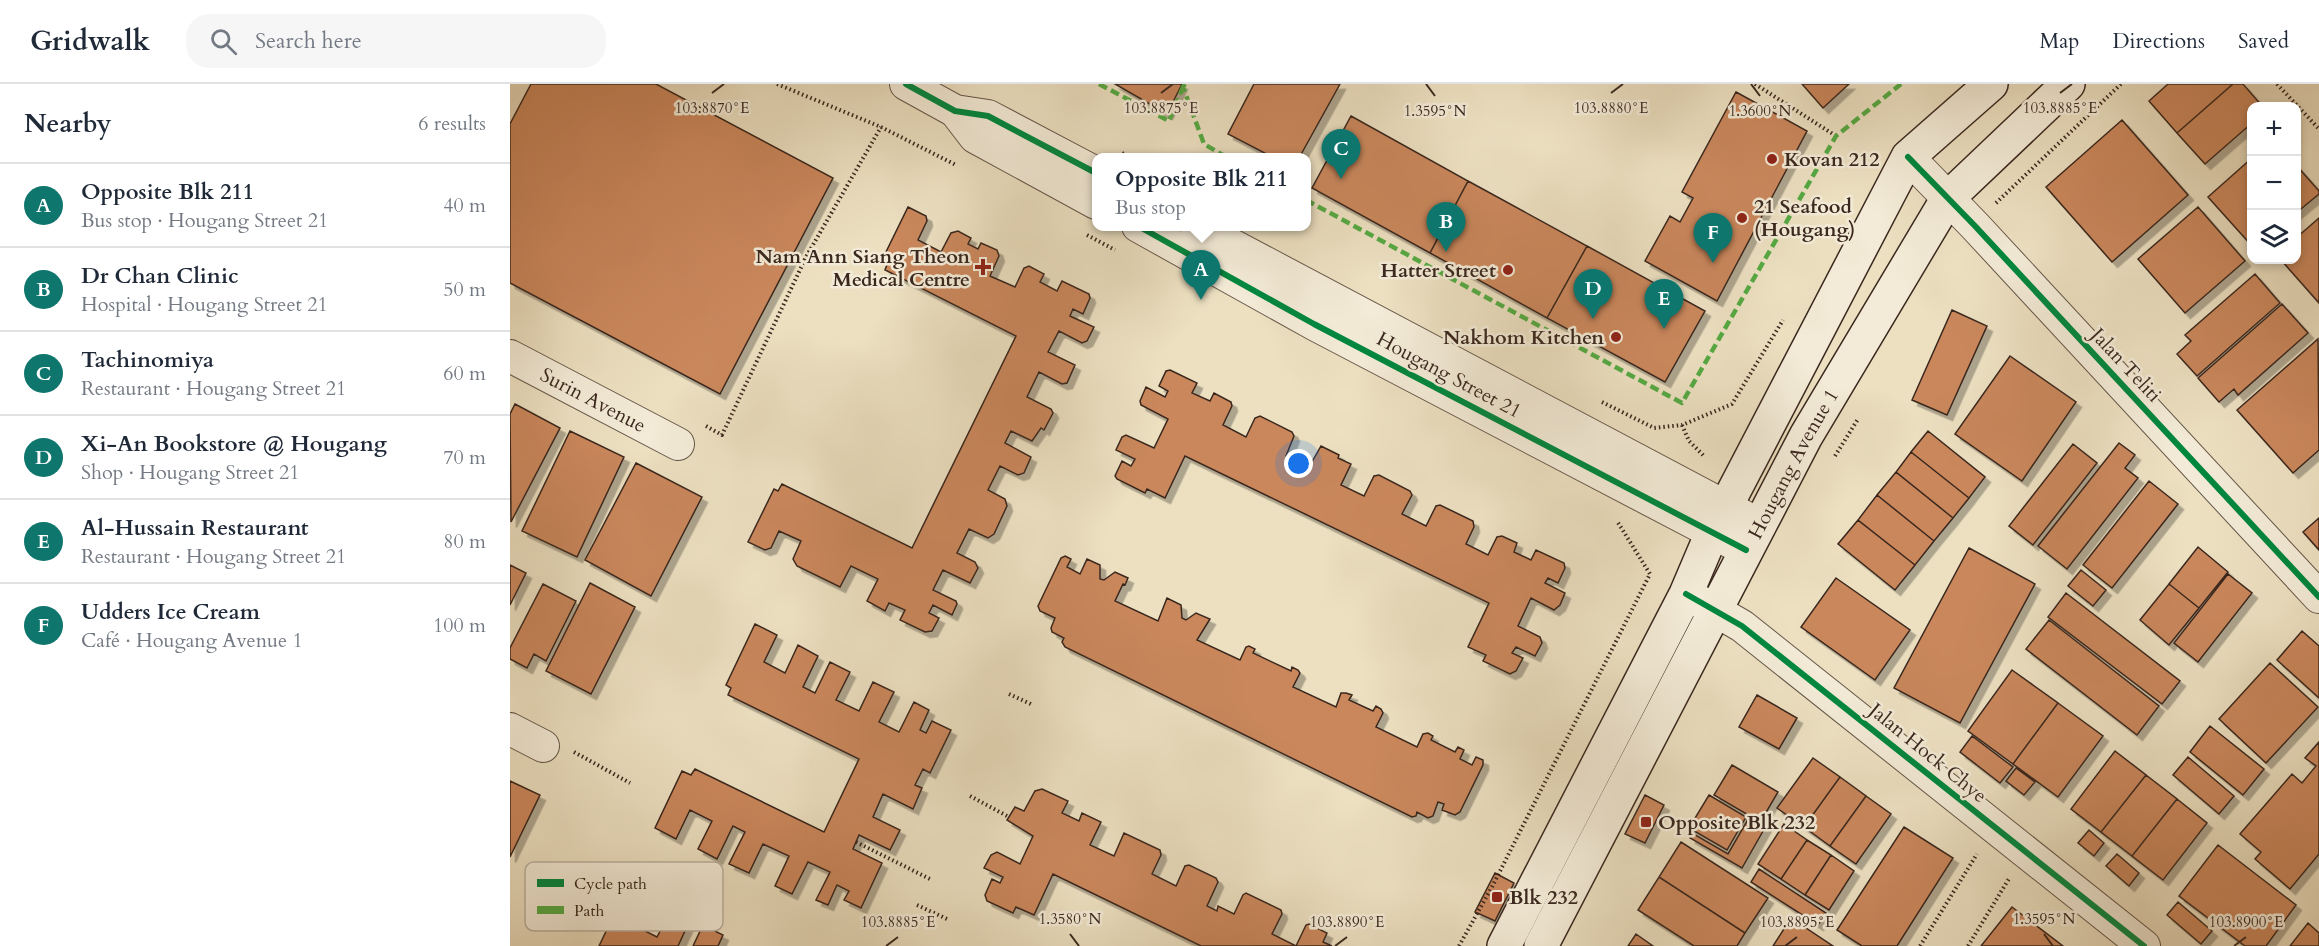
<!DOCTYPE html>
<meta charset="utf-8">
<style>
body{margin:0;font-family:Cardo,serif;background:#f6f6f7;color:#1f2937}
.controls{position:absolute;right:18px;top:18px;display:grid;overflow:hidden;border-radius:12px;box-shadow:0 3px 9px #0003}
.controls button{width:54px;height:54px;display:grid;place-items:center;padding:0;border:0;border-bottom:2px solid #e0e1e3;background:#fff;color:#1f2937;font:30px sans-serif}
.you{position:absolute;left:789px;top:380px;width:21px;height:21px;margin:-15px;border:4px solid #fff;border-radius:50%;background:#1a73e8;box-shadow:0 0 0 9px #1a73e833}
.badge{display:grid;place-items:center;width:39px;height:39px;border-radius:50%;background:#0f766e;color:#fff;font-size:20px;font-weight:700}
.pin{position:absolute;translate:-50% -50px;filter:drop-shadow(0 2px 3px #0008)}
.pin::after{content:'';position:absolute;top:32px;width:21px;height:18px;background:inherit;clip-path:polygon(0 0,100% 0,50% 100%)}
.popup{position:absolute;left:582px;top:69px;width:219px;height:78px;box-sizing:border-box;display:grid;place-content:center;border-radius:12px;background:#fff;filter:drop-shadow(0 2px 4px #0005);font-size:20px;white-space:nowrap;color:#747a83}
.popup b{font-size:22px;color:#1f2937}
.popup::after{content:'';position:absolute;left:50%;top:100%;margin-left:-12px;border:12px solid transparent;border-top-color:#fff}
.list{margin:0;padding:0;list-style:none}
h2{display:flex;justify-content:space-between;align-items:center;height:78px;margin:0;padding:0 24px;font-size:26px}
h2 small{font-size:20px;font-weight:400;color:#747a83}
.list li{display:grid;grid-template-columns:39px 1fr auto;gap:18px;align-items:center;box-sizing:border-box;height:84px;padding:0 24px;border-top:2px solid #e0e1e3}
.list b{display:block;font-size:22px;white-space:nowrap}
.list p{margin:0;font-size:20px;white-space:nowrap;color:#747a83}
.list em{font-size:20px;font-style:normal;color:#747a83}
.icon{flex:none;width:33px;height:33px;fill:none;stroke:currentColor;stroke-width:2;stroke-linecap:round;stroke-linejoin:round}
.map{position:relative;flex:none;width:1809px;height:862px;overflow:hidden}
header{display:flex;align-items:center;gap:36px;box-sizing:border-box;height:84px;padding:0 30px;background:#fff;border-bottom:2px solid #e0e1e3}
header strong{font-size:28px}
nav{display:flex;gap:33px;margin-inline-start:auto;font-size:21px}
.search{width:420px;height:54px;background:#f6f6f7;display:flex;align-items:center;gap:15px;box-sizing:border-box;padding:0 21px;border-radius:24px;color:#747a83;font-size:22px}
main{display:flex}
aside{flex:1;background:#fff}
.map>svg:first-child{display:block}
.building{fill:#ca875b;stroke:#3a281f;stroke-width:1.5;filter:url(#shadow)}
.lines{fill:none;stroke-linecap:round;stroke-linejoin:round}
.minor-casing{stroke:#665648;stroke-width:34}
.secondary-casing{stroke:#3a281f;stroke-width:36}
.path{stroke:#3a281f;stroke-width:4;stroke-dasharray:1.5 3;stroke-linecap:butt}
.minor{stroke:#f3ebd7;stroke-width:32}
.secondary{stroke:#f3ebd7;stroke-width:33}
.quiet{stroke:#55aa43;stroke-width:4.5;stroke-dasharray:9 4.5;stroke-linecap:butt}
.cycleway-casing{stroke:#f3ebd7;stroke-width:10}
.cycleway{stroke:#00873e;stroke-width:6}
.ticks{fill:none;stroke:#3a281f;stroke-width:2}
.poi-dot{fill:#8f2418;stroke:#f3ebd7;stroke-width:2}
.labels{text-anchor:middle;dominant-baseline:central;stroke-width:5;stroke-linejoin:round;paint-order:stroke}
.poi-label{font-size:20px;font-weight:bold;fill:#3a281f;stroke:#f3ebd7;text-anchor:start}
.street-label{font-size:20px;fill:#3a281f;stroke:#f3ebd7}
.key{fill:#f3ebd7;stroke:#bcb0a0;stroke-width:1.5}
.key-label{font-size:16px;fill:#3a281f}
.ticks-label{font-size:15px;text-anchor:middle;fill:#3a281f;stroke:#f3ebd7;stroke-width:5;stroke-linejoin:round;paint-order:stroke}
</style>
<header>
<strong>Gridwalk</strong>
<div class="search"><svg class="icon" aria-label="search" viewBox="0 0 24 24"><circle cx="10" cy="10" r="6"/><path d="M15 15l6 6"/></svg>Search here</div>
<nav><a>Map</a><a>Directions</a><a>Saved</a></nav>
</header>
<main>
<aside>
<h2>Nearby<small>6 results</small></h2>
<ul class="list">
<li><span class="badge">A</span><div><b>Opposite Blk 211</b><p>Bus stop · Hougang Street 21</p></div><em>40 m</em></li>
<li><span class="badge">B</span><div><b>Dr Chan Clinic</b><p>Hospital · Hougang Street 21</p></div><em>50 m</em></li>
<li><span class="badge">C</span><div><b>Tachinomiya</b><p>Restaurant · Hougang Street 21</p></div><em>60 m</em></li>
<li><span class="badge">D</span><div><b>Xi-An Bookstore @ Hougang</b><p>Shop · Hougang Street 21</p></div><em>70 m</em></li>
<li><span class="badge">E</span><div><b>Al-Hussain Restaurant</b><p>Restaurant · Hougang Street 21</p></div><em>80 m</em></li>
<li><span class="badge">F</span><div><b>Udders Ice Cream</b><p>Café · Hougang Avenue 1</p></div><em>100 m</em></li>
</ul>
</aside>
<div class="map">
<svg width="1809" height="862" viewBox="0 0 1809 862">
<defs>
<filter id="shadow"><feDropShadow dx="5.5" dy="5.5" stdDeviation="0" flood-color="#0004"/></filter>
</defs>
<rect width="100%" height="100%" fill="#ece0c1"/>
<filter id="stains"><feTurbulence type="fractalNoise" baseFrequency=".00333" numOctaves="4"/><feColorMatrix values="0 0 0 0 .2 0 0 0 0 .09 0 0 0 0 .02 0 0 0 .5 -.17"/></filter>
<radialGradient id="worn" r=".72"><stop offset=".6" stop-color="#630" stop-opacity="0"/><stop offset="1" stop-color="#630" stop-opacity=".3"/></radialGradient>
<path class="building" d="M21 0H146L323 94 210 310 0 199V40Z
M605 0H672L657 30Z
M744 0H830L789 74H764L718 50Z
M1292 0H1339L1313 24Z
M1658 0H1723L1667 49 1639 17Z
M1723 0H1733L1752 22H1742V39L1695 80 1667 49Z
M1226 8 1297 47 1207 217 1135 177 1160 132 1170 138 1183 114 1172 108Z
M841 32 958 97 920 169 802 104Z
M1612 36 1678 111 1602 178 1536 103Z
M1742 74V162L1698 113Z
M1786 81 1809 107V110L1786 129Z
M958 97 1077 162 1037 234 920 169Z
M398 123 416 132 417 137 408 156 431 168 441 149 448 147 461 154 458 160 468 165 471 159 487 166 489 172 480 192 505 203 514 184 519 182 534 190 530 198 547 207 552 197 579 210 580 214 573 230 563 225 560 232 584 243 577 257 572 259 549 247 538 268 565 281 557 299 552 300 529 288 517 313 541 325 543 329 534 346 531 344 522 357 501 347 495 359 521 373 514 389 508 391 490 382 478 406 495 415 497 422 484 450 478 454 459 445 447 469 465 478 468 484 460 499 433 486 423 506 446 517 447 520 442 531 423 521 419 529 429 534 422 547 415 548 390 536 395 526 379 519 375 527 357 517 368 495 341 482 330 503 287 482 283 475 291 457 269 447 261 464 255 466 238 458 264 405 268 407 272 400 402 464 506 252 375 186 378 178 372 176Z
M1688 123 1735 177 1675 229 1628 175Z
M1809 134V219L1771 176H1786V154Z
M1077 162 1195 227 1155 298 1037 234Z
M1745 190 1770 219 1687 292 1667 270 1681 257 1675 251Z
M1772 220 1798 249 1728 311 1724 305 1709 318 1688 294Z
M1442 226 1477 242 1437 331 1402 316Z
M1808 255 1809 366 1783 389 1727 326Z
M1500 272 1566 318 1512 397 1445 350Z
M660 286 687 299 682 309 700 317 704 309 721 318 722 322 713 341 736 353 745 334 750 332 782 348 784 352 776 372 799 383 811 362 829 371 828 374 841 380 831 401 854 412 864 392 869 391 900 407 902 411 892 430 916 442 926 422 930 421 963 437 964 443 956 460 978 471 987 453 992 452 1007 459 1004 468 1021 476 1026 466 1054 479 1055 484 1048 499 1038 494 1035 499 1055 509 1050 521 1044 526 1021 514 1008 542 1030 553 1032 559 1025 572 1006 563 1002 569 1013 574 1006 587 1000 590 973 577 976 571 958 563 979 519 675 372 655 414 637 405 635 409 607 395 605 392 612 377 621 382 625 375 606 366 612 353 616 351 644 364 658 335 631 321 630 317 636 303 655 313 658 307 649 302 656 287Z
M5 320 50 344 1 438 0 330Z
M60 347 114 373 67 473 12 447Z
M1418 347 1475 393 1459 414 1401 368Z
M1609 359 1625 371 1615 384 1628 394 1557 485 1528 462Z
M1563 360 1587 379 1523 461 1499 442Z
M1401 368 1459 414 1443 434 1386 388Z
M126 379 192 413 141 512 75 476Z
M1386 388 1443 434 1424 457 1367 411Z
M1639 397 1668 420 1602 504 1573 481Z
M1367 411 1424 457 1405 481 1348 436Z
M1809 434V466L1793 448Z
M1348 436 1405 481 1385 506 1328 460Z
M1688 463 1718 488 1689 524 1659 500Z
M1459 464 1525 500 1450 639 1384 604Z
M555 472 561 475 557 483 570 490 577 475 590 481V495L594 496 605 488 618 494 615 501 613 500 605 517 648 537 657 514 671 521 672 534 676 536 686 529 700 535 687 556 730 576 736 563 739 562 745 565 743 569 781 587 782 583 788 586 790 589 783 603 826 623 831 609H836L842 611 839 616 863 627 866 622 871 625 873 629 866 643 907 663 913 650 918 649 923 652 921 656 945 668 948 663 954 666 950 675 962 681 966 673 973 676V681L950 728 945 731 932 726 934 720 928 718 923 732 918 734 907 728 906 732 902 733 555 563 552 558 554 554 542 548 541 544 545 534 530 527 528 522 551 474Z
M0 481 16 489 0 521Z
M1571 486 1596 506 1583 522 1558 502Z
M1718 490 1742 509 1688 578 1664 559Z
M1326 494 1400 546 1365 596 1291 543Z
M80 499 125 523 81 610 36 587Z
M33 500 66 517 36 577 24 570 17 584 0 575V564Z
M1659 500 1689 524 1659 561 1630 536Z
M1556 509 1670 597 1652 620 1538 533Z
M1539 536 1649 622 1627 651 1516 565Z
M245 540 267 551 254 578 275 589 288 561 308 572 293 603 305 609 320 578 340 588 326 616 349 627 363 598 384 608 369 638 389 648 404 618 419 626 410 646 416 649 422 637 441 646 420 689 413 685 405 701 412 704 403 725 373 710 363 733 390 746 380 766 349 751 343 765 372 779 351 824 334 816 339 807 327 801 318 821 306 816 320 788 298 778 282 810 265 802 279 772 253 760 239 789 219 780 235 748 223 742 207 775 188 765 202 737 180 726 166 755 145 744 172 687 181 691 185 685 314 748 349 675 218 611 221 604 216 601Z
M1792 547 1809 562V614L1767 576Z
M1760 579 1808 623 1756 679 1709 635Z
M1502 586 1548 619 1503 680 1458 647Z
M1247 611 1287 634 1269 665 1229 643Z
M1548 619 1593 652 1548 713 1503 680Z
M1700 642 1754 685 1733 711 1680 668Z
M1462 652 1503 683 1490 699 1450 668Z
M1809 658V770L1780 805 1745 775 1751 768 1730 750 1782 690 1792 699 1806 682 1795 674Z
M1605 667 1636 691 1591 748 1561 725Z
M1678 673 1724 712 1709 730 1663 691Z
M1303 674 1330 693 1294 743 1267 724Z
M1222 681 1268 708 1251 737 1257 740 1232 784 1180 754 1182 749 1218 770 1240 732 1204 711Z
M1506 684 1525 698 1514 711 1496 697Z
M1636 691 1667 715 1622 772 1591 748Z
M1330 693 1356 712 1320 762 1294 743Z
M0 697 30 711 0 773Z
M532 705 558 717 552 729 569 737 572 729 591 738 580 761 604 772 614 749 650 766 651 771 642 790 666 802 675 782 679 781 706 794 708 798 697 822 707 827 708 822 724 830 733 811 736 809 771 826 772 830 762 850 786 862 796 841 799 840 817 849 813 858 822 862H691L543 790 524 831 506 823 503 829 477 817 475 811 482 795 490 799 493 793 474 784 481 771 487 768 510 780 523 752 497 736 505 723 514 727 525 707Z
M1135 711 1154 721 1135 759 1115 750Z
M1199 711 1236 733 1217 766 1179 744Z
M1356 712 1381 730 1346 780 1320 762Z
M1667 715 1697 739 1653 796 1622 772Z
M1274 740 1297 756 1271 795 1248 780Z
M1394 743 1443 774 1387 862H1352L1327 846Z
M1579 746 1594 759 1584 772 1568 759Z
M1297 756 1321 771 1295 811 1271 795Z
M1171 758 1258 814 1235 849 1149 793Z
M1708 761 1786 821 1756 862H1735L1669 812Z
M1607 770 1629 789 1619 802 1596 782Z
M1321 771 1344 787 1319 826 1295 811Z
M1249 785 1316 829 1308 841 1241 798Z
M985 789 1004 799 985 837 965 828Z
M1149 793 1235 849 1227 862H1184L1128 826Z
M117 804 143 816 129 844 147 853 161 826 180 836 168 862H89Z
M1668 818 1702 847 1691 860 1657 831Z
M1502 823 1553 862H1471Z
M1281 834 1323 862H1263Z
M1798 839 1809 849V862H1780Z
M193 841 213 851 208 862H183Z
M1126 850 1143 862H1118Z"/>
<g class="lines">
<g class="minor-casing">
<g id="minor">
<path d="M396 0 445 27 478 32 586 89"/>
<path d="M445 27 465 53 586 119"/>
<path d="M1398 73 1465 142 1809 513"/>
<path d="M628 142 804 240 1236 466"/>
<path d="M686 142 1250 441"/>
<path id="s1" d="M0 272 168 360"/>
<path d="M1182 513 1232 542 1634 862"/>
<path d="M0 645 33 662"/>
</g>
</g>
<g class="secondary-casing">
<g id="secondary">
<path d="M994 862 1176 510 1202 449 1398 73 1481 0"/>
<path id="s2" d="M1031 862 1296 352 1438 114 1558 0"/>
</g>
</g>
<path class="path" d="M267 0 371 43 446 81
M1245 0 1326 52
M1767 0 1809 45
M612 69 620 74
M1486 119 1611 0
M577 151 605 166
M1092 318 1144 344 1172 341 1222 320 1273 236
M1172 341 1179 357 1195 373
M196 342 212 351 296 173 371 43
M1325 372 1348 335
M499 610 523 621
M64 668 120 699
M460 712 499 733
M346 758 420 795
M407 821 437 835
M949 862 983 801 1140 490 1107 437
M1410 862 1467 770
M1458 862 1500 793"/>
<use href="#minor" class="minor"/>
<use href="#secondary" class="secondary"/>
<path class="quiet" d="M589 0 659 37 673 3
M675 0 673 3 694 60 718 74
M796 116 1172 319 1326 52 1391 0"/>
<g class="cycleway-casing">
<path id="cycleway" d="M396 0 445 27 478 32 586 89
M1398 73 1465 142 1809 513
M628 142 804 240 1236 466
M1176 510 1232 542 1634 862"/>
</g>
<use href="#cycleway" class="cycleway"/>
</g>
<path class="ticks" d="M916 0 925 12M1241 0 1250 12M202 9 214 0M651 9 663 0M1101 9 1113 0M1550 9 1562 0M560 850 569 862M1534 850 1543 862M376 862 388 853M825 862 837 853M1275 862 1287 853M1724 862 1736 853"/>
<g class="poi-dot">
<circle cx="1262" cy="75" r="6"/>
<circle cx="1232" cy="134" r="6"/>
<path d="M470 174h6v6h6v6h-6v6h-6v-6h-6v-6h6z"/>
<circle cx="998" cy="186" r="6"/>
<circle cx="1106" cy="253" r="6"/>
<rect x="1130" y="732" width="12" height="12" rx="3"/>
<rect x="981" y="807" width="12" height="12" rx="3"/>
</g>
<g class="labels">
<g class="poi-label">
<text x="1274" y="75">Kovan 212</text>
<text x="1244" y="122">21 Seafood<tspan x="1244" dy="23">(Hougang)</tspan></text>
<text x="460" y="172" text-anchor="end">Nam Ann Siang Theon<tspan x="460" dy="23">Medical Centre</tspan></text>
<text x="986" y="186" text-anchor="end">Hatter Street</text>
<text x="1094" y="253" text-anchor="end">Nakhom Kitchen</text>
<text x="1148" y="738">Opposite Blk 232</text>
<text x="999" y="813">Blk 232</text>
</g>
<g class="street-label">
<text transform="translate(1616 281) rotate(47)">Jalan Teliti</text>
<text transform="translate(939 291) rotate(28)">Hougang Street 21</text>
<text stroke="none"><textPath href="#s1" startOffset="94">Surin Avenue</textPath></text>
<text stroke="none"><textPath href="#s2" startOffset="544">Hougang Avenue 1</textPath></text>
<text transform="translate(1418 669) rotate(39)">Jalan Hock Chye</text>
</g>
</g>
<rect x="15" y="778" width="198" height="69" rx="9" class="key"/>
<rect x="27" y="795" width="27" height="8" fill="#00873e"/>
<rect x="27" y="822" width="27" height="8" fill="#55aa43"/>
<g class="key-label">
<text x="64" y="805">Cycle path</text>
<text x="64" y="832">Path</text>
</g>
<g class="ticks-label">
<text x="1101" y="29">103.8880°E</text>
<text x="1550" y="29">103.8885°E</text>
<text x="202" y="29">103.8870°E</text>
<text x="651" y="29">103.8875°E</text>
<text x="925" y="32">1.3595°N</text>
<text x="1250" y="32">1.3600°N</text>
<text x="560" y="840">1.3580°N</text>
<text x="1534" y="840">1.3595°N</text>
<text x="388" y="843">103.8885°E</text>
<text x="837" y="843">103.8890°E</text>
<text x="1287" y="843">103.8895°E</text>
<text x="1736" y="843">103.8900°E</text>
</g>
<rect width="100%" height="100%" filter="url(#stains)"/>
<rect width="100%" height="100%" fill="url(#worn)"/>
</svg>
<div class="controls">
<button>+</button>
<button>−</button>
<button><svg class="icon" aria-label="layers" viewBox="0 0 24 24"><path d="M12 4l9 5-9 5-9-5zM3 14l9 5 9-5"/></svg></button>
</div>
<div class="you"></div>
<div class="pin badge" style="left:691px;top:216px">A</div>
<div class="popup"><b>Opposite Blk 211</b>Bus stop</div>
<div class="pin badge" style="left:936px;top:168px">B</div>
<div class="pin badge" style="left:831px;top:95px">C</div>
<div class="pin badge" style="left:1083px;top:235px">D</div>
<div class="pin badge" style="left:1154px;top:245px">E</div>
<div class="pin badge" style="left:1203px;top:179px">F</div>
</div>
</main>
